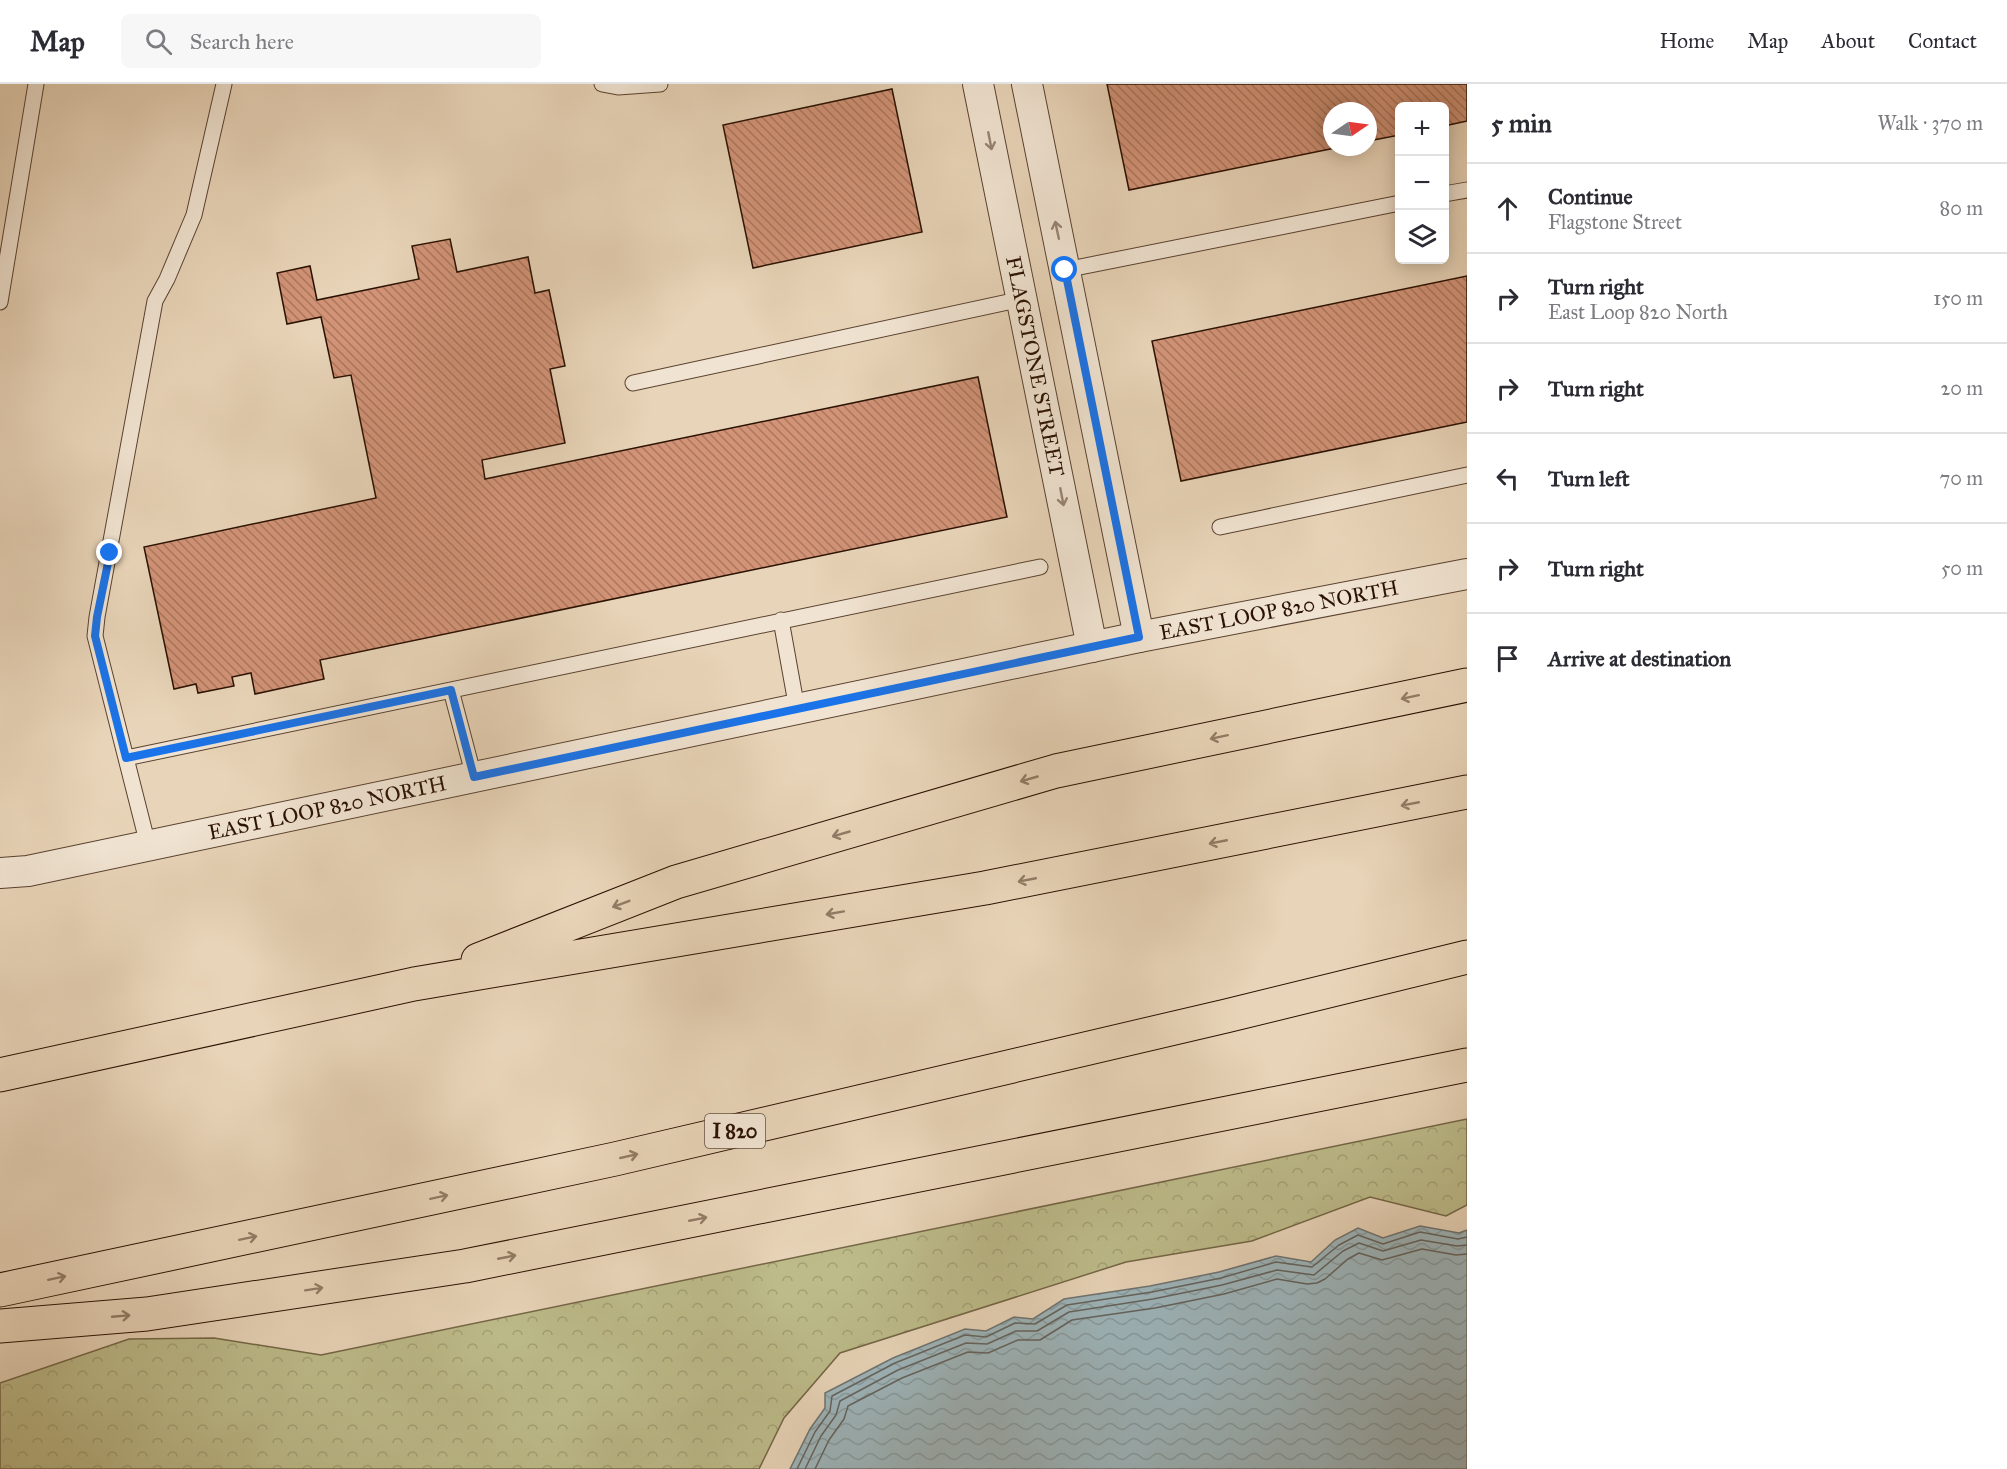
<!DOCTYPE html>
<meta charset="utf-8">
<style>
body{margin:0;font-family:"IM FELL Great Primer",serif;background:#f7f7f7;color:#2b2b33}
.controls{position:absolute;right:18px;top:18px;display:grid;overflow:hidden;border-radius:9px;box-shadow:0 3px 15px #0003}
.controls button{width:54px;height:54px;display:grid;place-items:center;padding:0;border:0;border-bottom:2px solid #e1e1e2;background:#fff;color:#2b2b33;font:30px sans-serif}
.compass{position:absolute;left:1323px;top:18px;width:54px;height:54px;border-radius:50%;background:#fff;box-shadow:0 3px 15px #0003;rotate:77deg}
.stop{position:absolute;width:18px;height:18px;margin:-14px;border:4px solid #1a73e8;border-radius:50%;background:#fff}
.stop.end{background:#1a73e8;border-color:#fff;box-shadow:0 2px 6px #0008}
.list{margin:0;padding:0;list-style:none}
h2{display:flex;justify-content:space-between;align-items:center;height:78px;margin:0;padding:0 24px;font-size:26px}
h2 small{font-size:20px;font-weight:400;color:#7c7c81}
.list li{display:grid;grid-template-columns:39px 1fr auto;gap:18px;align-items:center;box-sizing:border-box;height:90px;padding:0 24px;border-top:2px solid #e1e1e2}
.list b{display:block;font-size:22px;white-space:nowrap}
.list p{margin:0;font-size:20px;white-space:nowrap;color:#7c7c81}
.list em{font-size:20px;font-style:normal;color:#7c7c81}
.icon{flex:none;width:33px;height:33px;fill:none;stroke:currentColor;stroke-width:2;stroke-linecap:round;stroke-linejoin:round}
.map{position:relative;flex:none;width:1467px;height:1385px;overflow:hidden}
header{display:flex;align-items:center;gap:36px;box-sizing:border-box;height:84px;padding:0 30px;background:#fff;border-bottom:2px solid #e1e1e2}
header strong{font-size:28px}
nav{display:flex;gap:33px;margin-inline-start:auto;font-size:21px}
.search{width:420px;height:54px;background:#f7f7f7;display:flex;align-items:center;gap:15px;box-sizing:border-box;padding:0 21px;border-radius:9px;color:#7c7c81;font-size:22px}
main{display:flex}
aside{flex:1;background:#fff}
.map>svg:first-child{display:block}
.forest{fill:url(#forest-crowns);stroke:#746646;stroke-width:1.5}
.water{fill:url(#water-waves);stroke:#6f7371;stroke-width:1.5}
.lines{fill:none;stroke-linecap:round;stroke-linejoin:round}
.shore{stroke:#64635e;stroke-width:1.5}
.building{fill:url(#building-back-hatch);stroke:#2a1102;stroke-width:1.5}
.lane-casing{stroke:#5a4230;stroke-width:17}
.street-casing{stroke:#5a4230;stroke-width:32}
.highway-casing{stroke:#2a1102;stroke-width:35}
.lane{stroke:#f0e3d1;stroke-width:15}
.street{stroke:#f0e3d1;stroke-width:30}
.highway{stroke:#e8d4b8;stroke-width:33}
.oneway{stroke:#978474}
.oneway2{stroke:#927c66}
.route{stroke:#1a73e8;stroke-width:8}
.labels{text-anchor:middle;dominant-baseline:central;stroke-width:6;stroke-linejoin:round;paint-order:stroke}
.shield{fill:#f0e3d1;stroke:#655040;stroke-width:1.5}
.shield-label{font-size:20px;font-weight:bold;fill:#2a1102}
.street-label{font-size:21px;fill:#2a1102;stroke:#f0e3d1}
</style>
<header>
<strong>Map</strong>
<div class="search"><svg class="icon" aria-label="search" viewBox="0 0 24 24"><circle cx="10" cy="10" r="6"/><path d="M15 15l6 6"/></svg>Search here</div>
<nav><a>Home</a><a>Map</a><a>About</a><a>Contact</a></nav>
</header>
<main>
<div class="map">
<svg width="1467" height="1385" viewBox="0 0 1467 1385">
<defs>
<pattern id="forest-crowns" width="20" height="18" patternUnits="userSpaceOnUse" patternTransform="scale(1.5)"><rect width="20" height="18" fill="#bdbb8a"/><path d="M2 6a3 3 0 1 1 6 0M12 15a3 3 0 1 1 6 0" fill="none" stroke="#a3a075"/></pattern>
<pattern id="water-waves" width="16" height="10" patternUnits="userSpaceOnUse" patternTransform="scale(1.5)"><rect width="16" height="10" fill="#9db5bb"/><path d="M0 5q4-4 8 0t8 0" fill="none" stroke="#879b9f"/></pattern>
<pattern id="building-back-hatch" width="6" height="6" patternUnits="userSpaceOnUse" patternTransform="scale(1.5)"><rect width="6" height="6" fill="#d29377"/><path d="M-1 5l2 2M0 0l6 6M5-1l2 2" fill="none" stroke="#ab775f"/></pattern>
</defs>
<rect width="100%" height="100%" fill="#e8d4b8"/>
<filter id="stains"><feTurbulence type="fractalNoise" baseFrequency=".00333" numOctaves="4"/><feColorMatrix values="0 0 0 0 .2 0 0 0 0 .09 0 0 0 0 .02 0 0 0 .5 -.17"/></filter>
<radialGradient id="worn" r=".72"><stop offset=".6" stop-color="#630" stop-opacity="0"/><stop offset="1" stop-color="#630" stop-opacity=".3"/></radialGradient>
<path class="forest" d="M1467 1035V1121L1446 1132 1370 1113 1252 1157 1126 1178 840 1269 784 1334 759 1385H0V1299L129 1255 214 1254 321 1271Z"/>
<path class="water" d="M1420 1142 1459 1149 1467 1146V1385H790L810 1345 825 1324V1309L893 1274 965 1245 986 1247 1014 1233 1033 1235 1064 1215 1150 1202 1219 1188 1276 1172 1311 1178 1335 1156 1358 1144 1383 1154Z"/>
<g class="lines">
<path class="shore" d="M797 1385 815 1348 830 1327 832 1312 895 1279 965 1251 986 1253 1015 1239 1035 1240 1067 1221 1152 1208 1221 1194 1276 1178 1312 1183 1339 1161 1358 1151 1383 1160 1420 1148 1458 1155 1467 1153
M805 1385 821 1352 836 1331 840 1317 898 1286 966 1259 987 1260 1016 1247H1037L1069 1228 1153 1215 1222 1201 1277 1186 1314 1191 1343 1167 1359 1159 1383 1167 1421 1156 1457 1162 1467 1161
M815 1385 829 1356 844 1335 848 1322 902 1294 968 1268 988 1269 1018 1256H1040L1072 1236 1155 1224 1224 1210 1277 1195 1307 1200 1317 1199 1325 1195 1348 1175 1359 1169 1382 1176 1422 1165 1456 1171 1467 1170"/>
</g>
<path class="building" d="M1107 0H1467V37L1444 42V22H1400V51L1368 57V27H1332V63H1340L1129 106Z
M892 5 922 148 753 184 723 41Z
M450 155 457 188 528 173 535 209 549 206 565 282 550 285 565 359 482 376 485 395 978 293 1007 433 320 576 324 595 255 610 251 589 232 593 234 602 198 609 196 600 174 605 144 463 376 414 351 291 334 294 321 233 287 240 277 189 310 182 317 216 419 195 412 162Z
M1467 192V338L1181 397 1152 257Z"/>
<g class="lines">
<g class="lane-casing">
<path id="lane" d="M602 0 618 3 660 0
M1444 110 1467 106
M1065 186 1400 119
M0 218 36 0
M633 299 1022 215
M1220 443 1467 391
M781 536 797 625
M451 606 474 693
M126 674 1040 483
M148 761 95 552 97 533 155 217 167 195 194 131 224 0"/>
</g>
<g class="street-casing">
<g id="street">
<path id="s1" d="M978 0 1092 563"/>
<path d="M1027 0 1139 553"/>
<path id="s2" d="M0 789 28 787 1139 553 1467 490"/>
</g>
</g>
<g class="highway-casing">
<path id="highway" d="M478 876 676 798 1056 687 1467 601
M0 991 414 900 985 804 1467 708
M0 1206 615 1075 1226 932 1467 873
M0 1242 147 1230 465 1182 1467 981"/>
</g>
<use href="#lane" class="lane"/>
<use href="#street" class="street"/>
<use href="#highway" class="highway"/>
</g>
<defs><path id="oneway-shaft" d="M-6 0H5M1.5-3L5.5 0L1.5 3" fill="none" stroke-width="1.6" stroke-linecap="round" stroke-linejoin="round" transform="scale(1.5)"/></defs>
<g class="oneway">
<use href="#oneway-shaft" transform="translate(990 57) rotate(79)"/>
<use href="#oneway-shaft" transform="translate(1057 146) rotate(-102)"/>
<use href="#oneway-shaft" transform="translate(1062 413) rotate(79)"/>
</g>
<g class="oneway2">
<use href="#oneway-shaft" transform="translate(1410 613) rotate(168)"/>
<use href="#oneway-shaft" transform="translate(1219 653) rotate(168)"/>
<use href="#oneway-shaft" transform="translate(1029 695) rotate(164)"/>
<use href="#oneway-shaft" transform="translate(1410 720) rotate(169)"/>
<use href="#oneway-shaft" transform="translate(841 750) rotate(164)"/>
<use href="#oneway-shaft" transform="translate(1218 758) rotate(169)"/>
<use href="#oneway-shaft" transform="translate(1027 796) rotate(169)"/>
<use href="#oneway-shaft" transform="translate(621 820) rotate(159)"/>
<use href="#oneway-shaft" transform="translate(835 829) rotate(170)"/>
<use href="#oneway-shaft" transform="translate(629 1072) rotate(-13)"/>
<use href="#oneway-shaft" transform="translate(439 1113) rotate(-12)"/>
<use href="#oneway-shaft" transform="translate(698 1135) rotate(-11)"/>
<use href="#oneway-shaft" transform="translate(248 1154) rotate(-12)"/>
<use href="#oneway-shaft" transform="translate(507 1173) rotate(-11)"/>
<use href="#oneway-shaft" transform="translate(57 1194) rotate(-12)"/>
<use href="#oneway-shaft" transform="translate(314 1205) rotate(-9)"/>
<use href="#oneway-shaft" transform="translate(121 1232) rotate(-5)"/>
</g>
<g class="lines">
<path class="route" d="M110 469 97 533 95 552 126 674 451 606 474 693 1139 553 1065 186"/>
</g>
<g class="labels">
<rect class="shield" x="705" y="1030" width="60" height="34" rx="4.5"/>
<g class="shield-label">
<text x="735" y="1047">I 820</text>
</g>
<g class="street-label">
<text stroke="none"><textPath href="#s1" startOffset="288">FLAGSTONE STREET</textPath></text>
<text stroke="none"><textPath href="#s2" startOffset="1306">EAST LOOP 820 NORTH</textPath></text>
<text stroke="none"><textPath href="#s2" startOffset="334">EAST LOOP 820 NORTH</textPath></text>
</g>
</g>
<rect width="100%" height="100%" filter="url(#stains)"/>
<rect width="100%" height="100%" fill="url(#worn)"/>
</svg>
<div class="controls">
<button>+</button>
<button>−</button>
<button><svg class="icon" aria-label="layers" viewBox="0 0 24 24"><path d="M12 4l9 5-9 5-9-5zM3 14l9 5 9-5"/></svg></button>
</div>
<svg class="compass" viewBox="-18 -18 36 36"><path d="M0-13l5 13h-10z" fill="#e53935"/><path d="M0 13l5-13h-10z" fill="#7c7c81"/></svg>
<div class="stop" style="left:1065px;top:186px"></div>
<div class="stop end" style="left:110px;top:469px"></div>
</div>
<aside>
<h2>5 min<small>Walk · 370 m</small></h2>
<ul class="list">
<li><svg class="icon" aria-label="ahead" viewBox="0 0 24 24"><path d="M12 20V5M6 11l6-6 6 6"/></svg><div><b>Continue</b><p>Flagstone Street</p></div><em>80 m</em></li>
<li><svg class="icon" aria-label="right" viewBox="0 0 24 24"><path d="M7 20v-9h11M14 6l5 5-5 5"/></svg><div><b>Turn right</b><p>East Loop 820 North</p></div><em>150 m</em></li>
<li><svg class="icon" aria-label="right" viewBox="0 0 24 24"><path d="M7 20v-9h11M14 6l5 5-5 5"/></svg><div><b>Turn right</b></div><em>20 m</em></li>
<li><svg class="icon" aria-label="left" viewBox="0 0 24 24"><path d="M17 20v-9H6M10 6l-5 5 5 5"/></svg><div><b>Turn left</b></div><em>70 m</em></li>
<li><svg class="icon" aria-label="right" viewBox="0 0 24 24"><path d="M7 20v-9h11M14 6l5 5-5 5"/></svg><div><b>Turn right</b></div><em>50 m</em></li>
<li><svg class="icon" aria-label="arrive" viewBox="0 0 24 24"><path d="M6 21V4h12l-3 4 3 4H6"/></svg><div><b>Arrive at destination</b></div></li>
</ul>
</aside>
</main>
